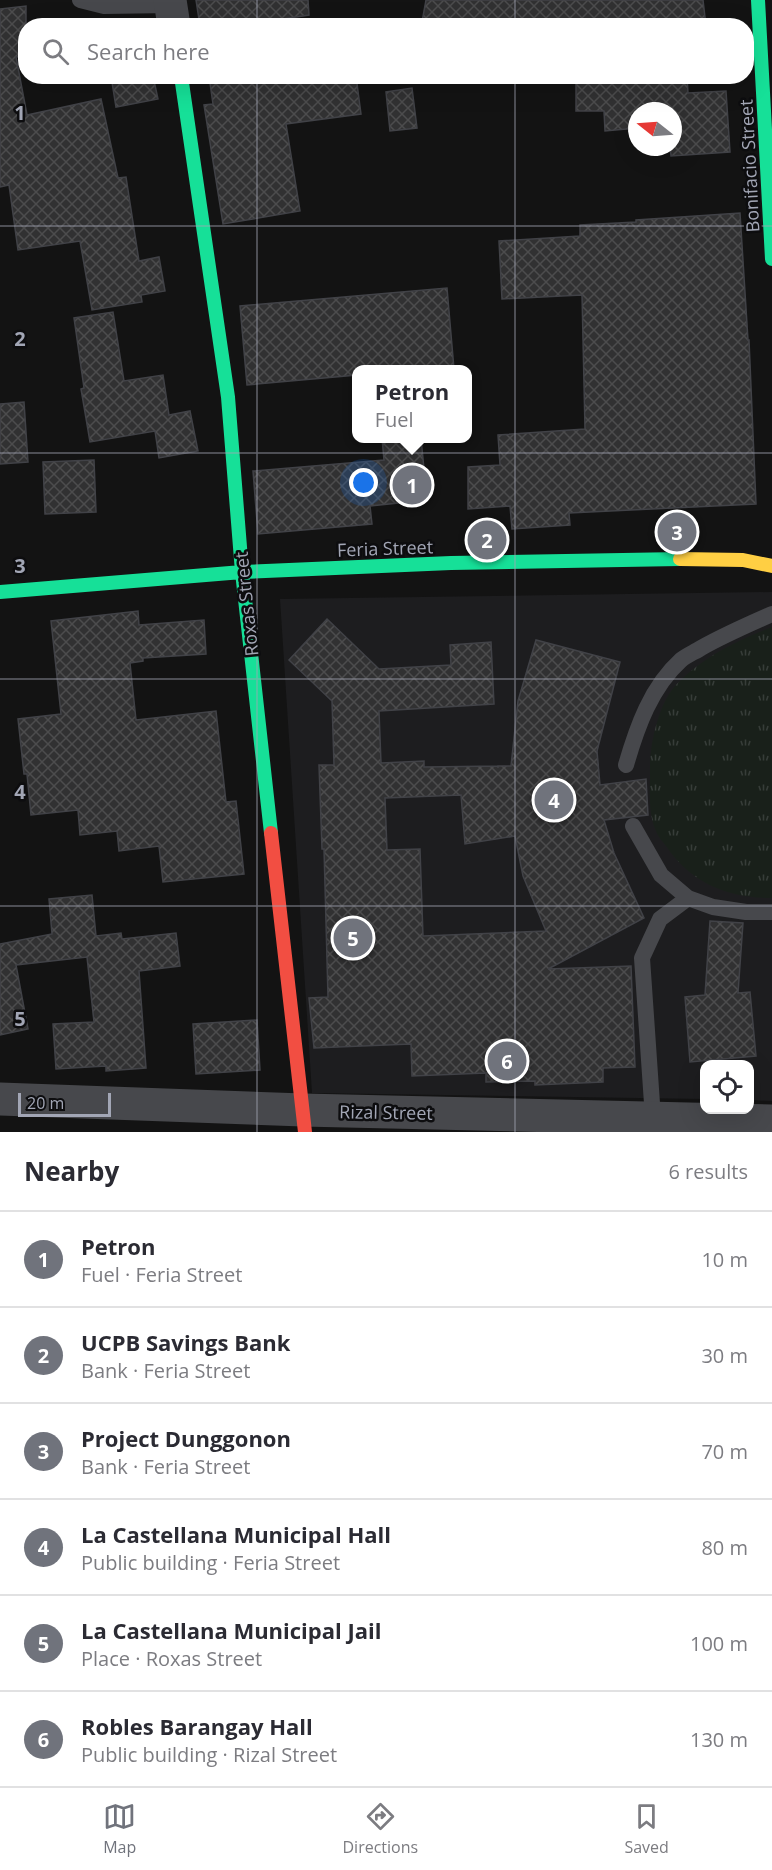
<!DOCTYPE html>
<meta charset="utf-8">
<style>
body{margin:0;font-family:"Open Sans",sans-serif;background:#f2f2f3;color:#2b2b33}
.controls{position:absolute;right:18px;bottom:18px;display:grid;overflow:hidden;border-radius:12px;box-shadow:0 6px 24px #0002}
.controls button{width:54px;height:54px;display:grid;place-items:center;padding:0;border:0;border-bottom:2px solid #e1e1e2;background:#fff;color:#2b2b33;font:30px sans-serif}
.compass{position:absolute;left:628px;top:102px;width:54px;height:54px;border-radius:50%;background:#fff;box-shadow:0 6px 24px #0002;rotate:287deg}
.scale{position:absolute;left:18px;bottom:15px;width:93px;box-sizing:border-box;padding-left:6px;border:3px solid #a2a6b5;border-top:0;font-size:16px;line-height:21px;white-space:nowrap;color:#a2a6b5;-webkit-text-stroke:4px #0d0d0f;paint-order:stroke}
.you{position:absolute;left:364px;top:483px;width:21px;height:21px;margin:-15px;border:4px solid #fff;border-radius:50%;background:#1a73e8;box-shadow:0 0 0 9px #1a73e833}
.badge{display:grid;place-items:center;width:39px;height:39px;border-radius:50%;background:#70737c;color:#fff;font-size:20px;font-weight:700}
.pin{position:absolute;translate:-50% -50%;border:3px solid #fff;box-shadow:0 2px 6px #0006}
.popup{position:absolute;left:352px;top:365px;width:120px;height:78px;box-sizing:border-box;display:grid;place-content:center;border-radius:12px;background:#fff;filter:drop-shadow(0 2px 4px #0005);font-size:20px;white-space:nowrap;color:#7c7c81}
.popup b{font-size:22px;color:#2b2b33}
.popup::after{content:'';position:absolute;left:50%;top:100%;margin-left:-12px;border:12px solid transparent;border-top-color:#fff}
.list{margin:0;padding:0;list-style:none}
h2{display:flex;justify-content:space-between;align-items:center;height:78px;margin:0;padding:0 24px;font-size:26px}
h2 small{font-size:20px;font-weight:400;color:#7c7c81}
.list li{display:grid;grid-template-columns:39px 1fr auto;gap:18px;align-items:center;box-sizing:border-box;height:96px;padding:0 24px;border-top:2px solid #e1e1e2}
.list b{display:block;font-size:22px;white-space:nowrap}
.list p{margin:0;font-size:20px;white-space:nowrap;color:#7c7c81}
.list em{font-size:20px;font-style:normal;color:#7c7c81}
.icon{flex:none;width:33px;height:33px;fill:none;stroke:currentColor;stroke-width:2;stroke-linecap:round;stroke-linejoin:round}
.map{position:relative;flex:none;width:772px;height:1132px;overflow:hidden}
.search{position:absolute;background:#fff;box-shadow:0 6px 24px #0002;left:18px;right:18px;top:18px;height:66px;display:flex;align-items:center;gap:15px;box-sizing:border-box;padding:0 21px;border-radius:24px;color:#7c7c81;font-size:22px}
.sheet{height:654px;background:#fff}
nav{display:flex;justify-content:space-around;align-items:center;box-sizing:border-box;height:84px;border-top:2px solid #e1e1e2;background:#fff;font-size:16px;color:#7c7c81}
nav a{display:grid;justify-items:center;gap:3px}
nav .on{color:#70737c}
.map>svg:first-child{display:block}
.built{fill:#1d1d1f}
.park{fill:url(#park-tufts)}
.building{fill:url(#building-cross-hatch);stroke:#414247;stroke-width:1.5;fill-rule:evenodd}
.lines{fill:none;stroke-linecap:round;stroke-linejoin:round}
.lane{stroke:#47484c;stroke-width:16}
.street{stroke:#47484c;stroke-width:33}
.fast{stroke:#16e098;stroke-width:14}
.slow{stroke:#ffcf43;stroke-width:14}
.jam{stroke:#f24e42;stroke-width:14}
.grid{fill:none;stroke:#a2a6b5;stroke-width:1.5;stroke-opacity:0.55}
.labels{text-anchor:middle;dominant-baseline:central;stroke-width:5;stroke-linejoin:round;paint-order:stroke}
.street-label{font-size:18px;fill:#a2a6b5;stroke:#0d0d0f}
.grid-label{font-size:20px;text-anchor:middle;font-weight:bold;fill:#a2a6b5;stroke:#0d0d0f;stroke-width:5;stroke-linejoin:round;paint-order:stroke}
</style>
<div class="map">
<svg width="772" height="1132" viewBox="0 0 772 1132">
<defs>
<pattern id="park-tufts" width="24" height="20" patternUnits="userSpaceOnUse" patternTransform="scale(1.5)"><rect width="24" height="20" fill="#19201a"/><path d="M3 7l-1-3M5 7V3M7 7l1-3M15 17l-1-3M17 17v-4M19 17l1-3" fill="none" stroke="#373d39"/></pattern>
<pattern id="building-cross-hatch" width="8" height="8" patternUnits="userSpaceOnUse" patternTransform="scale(1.5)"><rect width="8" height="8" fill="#313132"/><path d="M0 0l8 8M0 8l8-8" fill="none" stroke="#4c4c4d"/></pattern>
</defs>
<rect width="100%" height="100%" fill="#131313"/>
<path class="built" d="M772 592V1101L750 1100V1064H704V1099L312 1093 280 599Z"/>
<path class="park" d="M772 627V898C728 898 692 884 666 846 663 842 658 837 656 831 648 814 650 791 650 772 649 747 658 705 675 686 702 657 736 641 772 627Z"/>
<path class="building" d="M196 0H308L309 15 236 26H200Z
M426 0H703L706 26H439L422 22Z
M26 6V56L16 57 27 115 101 99 118 178 126 177 139 261 159 257 165 291 141 295 142 302 92 310 80 241 18 250 9 185 0 187V9Z
M111 76H153L158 99 116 107Z
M209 76H356L361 114 286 124 300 211 223 224 204 105 213 104Z
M576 76H687L688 93 726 91 730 152 671 156 670 147H673V111H637V128L605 131 604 111H576Z
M412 88 417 128 390 131 386 92Z
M740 213 748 340H749L756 504 569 513 570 525 512 529 510 506 468 509V467L500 465 498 435 585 429 582 295 502 299 499 241 580 236V225L636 222V220Z
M447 288 454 369H357V375L247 385 240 306Z
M113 312 124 381 163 375 169 415 190 411 198 451 159 458 155 431 90 442 81 389 84 388 74 318Z
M24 402 28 462 0 464V404Z
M382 438H421L427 500 370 506 372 524 258 534 253 471 384 460Z
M94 460 96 512 45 514 43 462Z
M138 611 139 625 204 620 206 654 143 658V661L130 663 136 720 216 711 226 802 236 801 244 874 163 882 159 846 119 851 117 831 80 835 78 810 31 815 27 774H24L18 719 61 714 51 621Z
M327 619 379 669 451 665 450 645 491 642 494 704 379 711 381 763 424 761V767L498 766V768V766H511L518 701 536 640 620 662 597 751 600 785 646 779 648 815 604 820 614 853 644 918 548 969 631 966 635 1067 603 1068V1082L535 1085V1081L486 1082V1073L412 1076 411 1044 314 1048 309 998 328 997 324 849H322L319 765H334L332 701 289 660ZM461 795 465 844 515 836 523 876 546 931 423 936 420 849 387 850 385 798Z
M92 895 96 936 121 933 122 939 176 933 180 966 139 971 146 1068 106 1071V1066L56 1069 53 1024 94 1022 87 957 16 965 28 1029 0 1035V944L52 934 49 899Z
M710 921 743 923 738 993 750 992 756 1056 690 1062 685 997 705 995Z
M257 1020 260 1070 196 1074 193 1024Z"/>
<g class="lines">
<path class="lane" d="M80 0 104 6 171 5
M626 765C637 727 651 687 681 660 687 655 695 652 701 648 724 635 747 625 772 614
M633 826 661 875 688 898 713 907 746 912H772
M653 1118 642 958 660 919 688 898"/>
<path class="street" d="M170 0 174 26
M0 1099 303 1110 772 1121"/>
<path class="fast" d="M758 0 772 259
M181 76 228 397 242 572 271 833
M0 592 242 572 451 563 680 559"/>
<path class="slow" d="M680 559 743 560 772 566"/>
<path class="jam" d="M271 833 305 1132"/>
</g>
<path class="grid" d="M257 0V26M515 0V26M257 76V1132M515 76V1132M0 226H772M0 453H772M0 679H772M0 906H772"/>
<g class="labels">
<g class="street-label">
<text transform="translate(749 166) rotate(-93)">Bonifacio Street</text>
<text transform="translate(385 548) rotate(-2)">Feria Street</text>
<text transform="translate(246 604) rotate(-96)">Roxas Street</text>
<text transform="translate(386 1112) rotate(1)">Rizal Street</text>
</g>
</g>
<g class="grid-label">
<text x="20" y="120">1</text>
<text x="20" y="346">2</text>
<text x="20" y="573">3</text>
<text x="20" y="799">4</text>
<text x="20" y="1026">5</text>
</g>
</svg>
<div class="controls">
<button><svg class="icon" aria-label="locate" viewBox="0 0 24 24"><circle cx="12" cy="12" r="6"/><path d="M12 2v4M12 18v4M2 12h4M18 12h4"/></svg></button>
</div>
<svg class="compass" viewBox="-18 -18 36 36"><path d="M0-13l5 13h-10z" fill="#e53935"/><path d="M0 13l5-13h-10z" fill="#7c7c81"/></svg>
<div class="scale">20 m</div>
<div class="you"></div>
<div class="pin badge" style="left:412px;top:485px">1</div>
<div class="popup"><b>Petron</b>Fuel</div>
<div class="pin badge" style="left:487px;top:540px">2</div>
<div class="pin badge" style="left:677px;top:532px">3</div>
<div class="pin badge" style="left:554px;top:800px">4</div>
<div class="pin badge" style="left:353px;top:938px">5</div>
<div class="pin badge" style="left:507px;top:1061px">6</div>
<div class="search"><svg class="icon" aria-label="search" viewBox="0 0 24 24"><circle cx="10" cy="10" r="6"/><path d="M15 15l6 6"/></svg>Search here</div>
</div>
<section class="sheet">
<h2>Nearby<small>6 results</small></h2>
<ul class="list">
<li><span class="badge">1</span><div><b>Petron</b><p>Fuel · Feria Street</p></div><em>10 m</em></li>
<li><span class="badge">2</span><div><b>UCPB Savings Bank</b><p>Bank · Feria Street</p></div><em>30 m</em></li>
<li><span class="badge">3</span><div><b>Project Dunggonon</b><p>Bank · Feria Street</p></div><em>70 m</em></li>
<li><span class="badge">4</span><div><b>La Castellana Municipal Hall</b><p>Public building · Feria Street</p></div><em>80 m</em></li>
<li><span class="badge">5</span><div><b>La Castellana Municipal Jail</b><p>Place · Roxas Street</p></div><em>100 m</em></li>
<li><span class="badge">6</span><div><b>Robles Barangay Hall</b><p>Public building · Rizal Street</p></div><em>130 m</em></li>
</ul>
</section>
<nav>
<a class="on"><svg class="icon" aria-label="map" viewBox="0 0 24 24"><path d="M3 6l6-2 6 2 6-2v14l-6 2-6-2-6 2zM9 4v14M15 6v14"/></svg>Map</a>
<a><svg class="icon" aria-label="directions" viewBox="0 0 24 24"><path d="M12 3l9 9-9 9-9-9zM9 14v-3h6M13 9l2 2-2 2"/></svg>Directions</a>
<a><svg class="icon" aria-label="saved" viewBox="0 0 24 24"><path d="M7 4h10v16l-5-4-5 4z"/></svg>Saved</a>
</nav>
